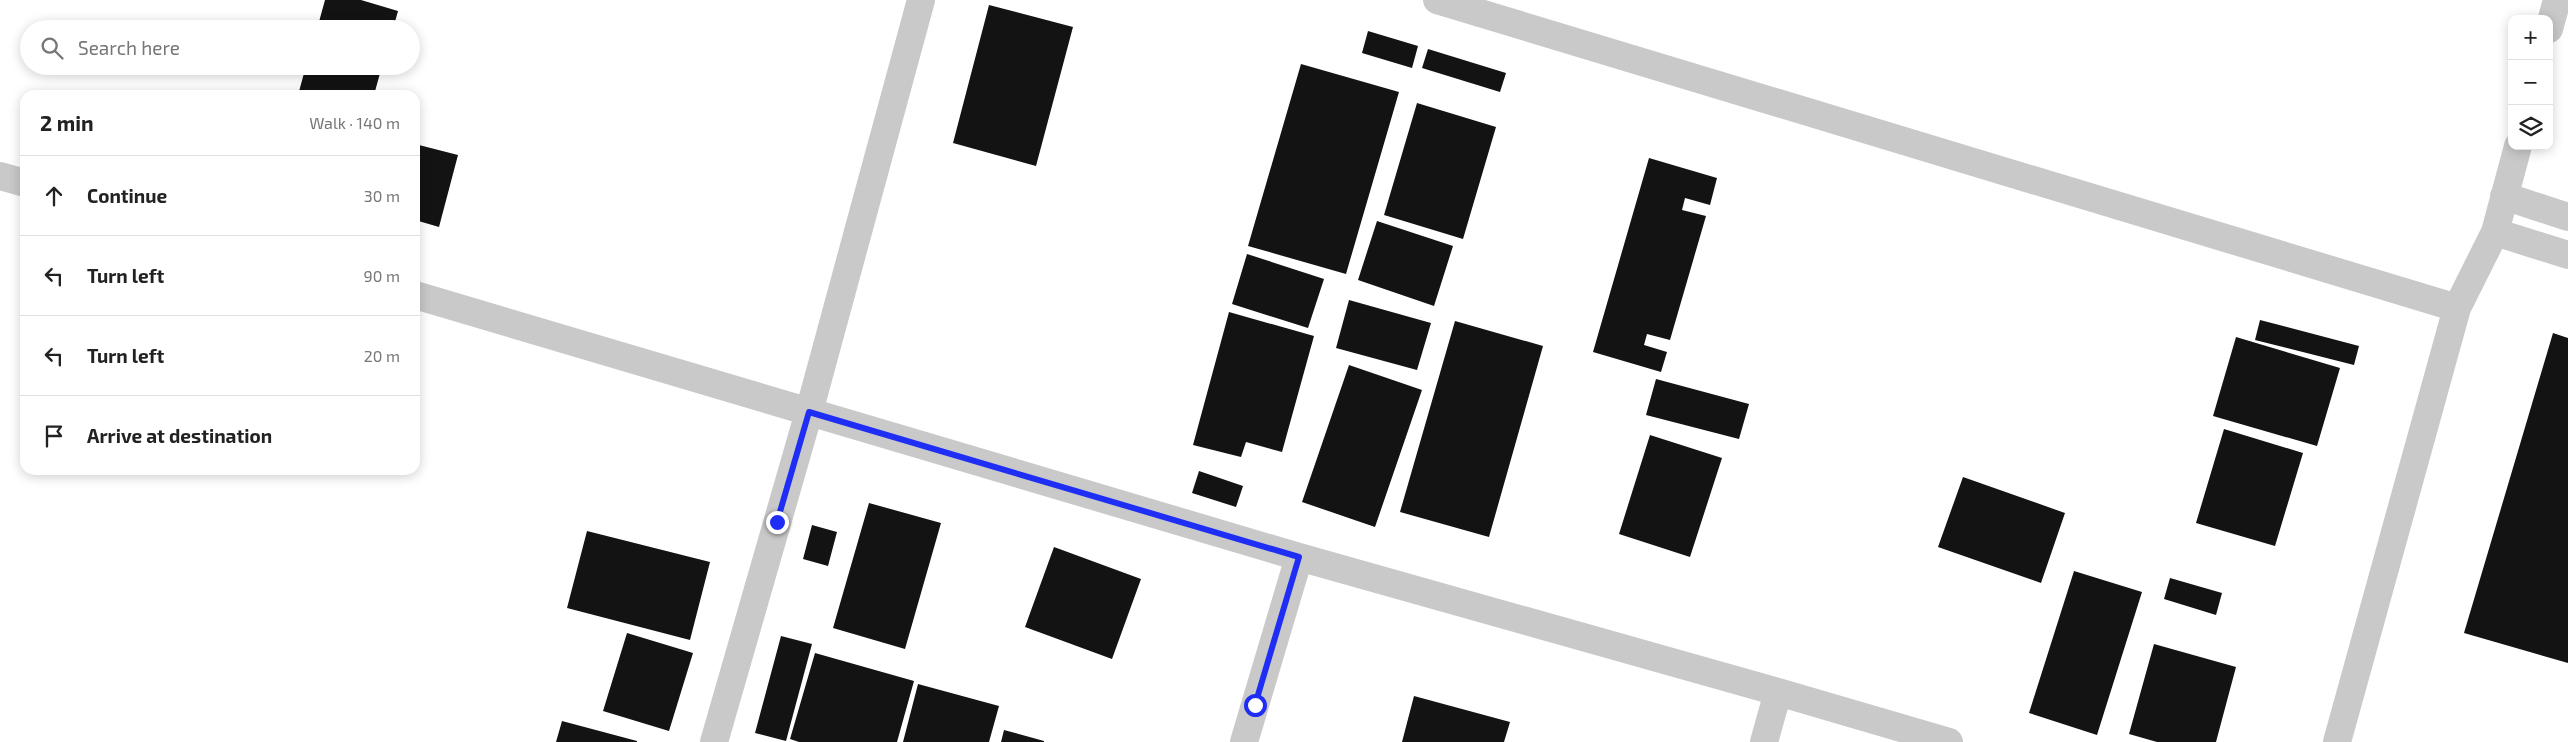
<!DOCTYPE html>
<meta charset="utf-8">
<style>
body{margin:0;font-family:"Exo 2",sans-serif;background:#f2f2f2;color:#222}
.controls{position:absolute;right:15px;top:15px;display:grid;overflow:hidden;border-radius:10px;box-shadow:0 2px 12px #0003}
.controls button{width:45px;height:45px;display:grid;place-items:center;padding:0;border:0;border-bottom:1px solid #e0e0e0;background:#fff;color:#222;font:25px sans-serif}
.stop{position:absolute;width:15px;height:15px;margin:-11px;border:4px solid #1e2ef4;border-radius:50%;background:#fff}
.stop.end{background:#1e2ef4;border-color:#fff;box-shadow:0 1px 5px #0008}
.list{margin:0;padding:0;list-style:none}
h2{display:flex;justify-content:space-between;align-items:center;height:65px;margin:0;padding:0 20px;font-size:21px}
h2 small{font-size:16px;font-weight:400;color:#767676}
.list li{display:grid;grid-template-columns:32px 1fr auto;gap:15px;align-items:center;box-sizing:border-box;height:80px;padding:0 20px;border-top:1px solid #e0e0e0}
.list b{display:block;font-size:19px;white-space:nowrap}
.list em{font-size:16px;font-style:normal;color:#767676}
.icon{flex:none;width:28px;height:28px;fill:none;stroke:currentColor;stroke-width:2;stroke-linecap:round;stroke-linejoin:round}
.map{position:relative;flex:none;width:2568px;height:742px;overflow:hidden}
.search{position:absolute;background:#fff;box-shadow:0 2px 12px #0003;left:20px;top:20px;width:400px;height:55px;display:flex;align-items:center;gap:12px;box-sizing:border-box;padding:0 18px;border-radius:28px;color:#767676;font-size:19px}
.panel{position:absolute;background:#fff;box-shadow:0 2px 12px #0003;left:20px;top:90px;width:400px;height:385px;border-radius:15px}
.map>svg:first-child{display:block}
.building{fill:#131313}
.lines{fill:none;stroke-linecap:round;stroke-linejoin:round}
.minor{stroke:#c9c9c9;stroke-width:28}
.route{stroke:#1e2ef4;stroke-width:6}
</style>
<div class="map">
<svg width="2568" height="742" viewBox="0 0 2568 742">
<rect width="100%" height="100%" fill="#fff"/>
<path class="building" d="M325 0H361L398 11 393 29H317Z
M989 5 1073 27 1036 166 953 143Z
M1368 31 1418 46 1412 68 1362 53Z
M1428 49 1506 73 1500 92 1422 68Z
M1301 64 1399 92 1346 274 1248 246Z
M306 66H382L374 95H298Z
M1417 103 1496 127 1463 239 1384 215Z
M415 144 458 155 439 227 415 220Z
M1649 158 1717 178 1710 205 1685 198 1682 210 1706 216 1670 340 1647 334 1644 345 1667 352 1661 372 1593 352Z
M1377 221 1453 246 1434 306 1358 280Z
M1247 254 1324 279 1308 328 1232 304Z
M1349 300 1431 323 1417 370 1336 348Z
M1229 312 1314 336 1282 452 1246 442 1241 457 1193 445Z
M2260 320 2359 346 2354 365 2255 340Z
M1455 321 1543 346 1489 537 1400 512Z
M2553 333 2568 338V663L2464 633Z
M2236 337 2340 368 2317 446 2213 416Z
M1349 365 1422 390 1375 527 1302 502Z
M1656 379 1749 404 1739 439 1646 415Z
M2224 429 2303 453 2275 546 2196 523Z
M1650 435 1722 458 1690 557 1619 534Z
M1199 471 1243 486 1236 507 1192 493Z
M1963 477 2065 513 2041 583 1938 547Z
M869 503 941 523 905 649 833 628Z
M812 525 837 532 828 566 803 559Z
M587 531 710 562 690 640 567 608Z
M1054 547 1141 579 1112 659 1025 627Z
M2074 571 2142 592 2097 735 2029 713Z
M2170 578 2222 593 2216 615 2164 599Z
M627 633 693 653 669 731 603 711Z
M781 636 812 644 786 741 755 733Z
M2154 644 2236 667 2216 742H2157L2129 734Z
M815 653 914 681 897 742H799L790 739Z
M918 684 999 706 989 742H903Z
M1414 696 1510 722 1504 742H1402Z
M562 721 637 741V742H556Z
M1004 730 1044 741V742H1001Z"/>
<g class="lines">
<path class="minor" d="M1437 0 2457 308
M2549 29 2557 0
M0 176 25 183
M2504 196 2568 217
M2495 232 2568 255
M415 295 1299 557 1778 692 1949 742
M714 742 809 412 921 0
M1244 742 1299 557
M1764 742 1778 692
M2337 742 2457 308 2495 232 2518 146"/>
</g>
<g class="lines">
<path class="route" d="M777 522 809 412 1299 557 1255 705"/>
</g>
</svg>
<div class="controls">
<button>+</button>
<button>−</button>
<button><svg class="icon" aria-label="layers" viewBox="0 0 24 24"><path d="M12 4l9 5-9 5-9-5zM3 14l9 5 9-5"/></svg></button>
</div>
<div class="stop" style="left:1255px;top:705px"></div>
<div class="stop end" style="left:777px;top:522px"></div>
<div class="search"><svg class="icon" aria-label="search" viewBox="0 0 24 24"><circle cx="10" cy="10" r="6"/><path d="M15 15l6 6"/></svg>Search here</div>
<section class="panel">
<h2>2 min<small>Walk · 140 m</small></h2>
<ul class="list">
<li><svg class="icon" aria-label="ahead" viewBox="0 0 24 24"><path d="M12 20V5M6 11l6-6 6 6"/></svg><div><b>Continue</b></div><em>30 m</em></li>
<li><svg class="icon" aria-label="left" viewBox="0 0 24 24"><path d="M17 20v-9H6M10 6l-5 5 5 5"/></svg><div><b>Turn left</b></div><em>90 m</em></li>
<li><svg class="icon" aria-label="left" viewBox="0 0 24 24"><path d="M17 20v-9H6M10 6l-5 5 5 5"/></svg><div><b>Turn left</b></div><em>20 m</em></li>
<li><svg class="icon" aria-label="arrive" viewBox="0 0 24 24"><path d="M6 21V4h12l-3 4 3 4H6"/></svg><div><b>Arrive at destination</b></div></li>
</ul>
</section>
</div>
